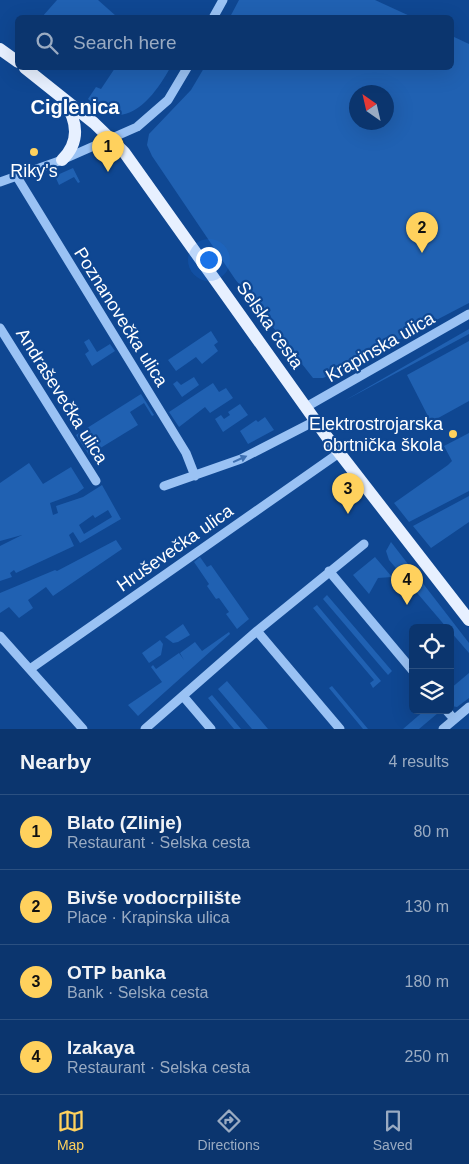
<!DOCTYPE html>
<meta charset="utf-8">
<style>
body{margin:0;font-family:Arial,sans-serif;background:#143d73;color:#f1f3f6}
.controls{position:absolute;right:15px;bottom:15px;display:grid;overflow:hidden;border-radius:8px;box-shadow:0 5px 20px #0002}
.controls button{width:45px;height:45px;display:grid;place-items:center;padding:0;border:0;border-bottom:1px solid #2b5081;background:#0b356e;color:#f1f3f6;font:25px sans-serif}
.compass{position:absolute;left:349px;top:85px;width:45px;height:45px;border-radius:50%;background:#0b356e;box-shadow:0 5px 20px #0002;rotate:326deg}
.you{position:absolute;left:208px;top:259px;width:18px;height:18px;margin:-12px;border:4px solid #fff;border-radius:50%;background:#1a73e8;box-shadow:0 0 0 8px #1a73e833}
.badge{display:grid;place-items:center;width:32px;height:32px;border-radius:50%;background:#ffd15d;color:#111;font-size:16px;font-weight:700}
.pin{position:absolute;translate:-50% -41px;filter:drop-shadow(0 1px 2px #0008)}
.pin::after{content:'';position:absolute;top:26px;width:18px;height:15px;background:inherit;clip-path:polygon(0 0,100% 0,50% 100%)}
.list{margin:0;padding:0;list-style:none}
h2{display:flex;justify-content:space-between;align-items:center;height:65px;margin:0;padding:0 20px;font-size:21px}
h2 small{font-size:16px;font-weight:400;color:#9aabc2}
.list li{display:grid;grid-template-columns:32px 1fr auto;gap:15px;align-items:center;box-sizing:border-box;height:75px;padding:0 20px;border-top:1px solid #2b5081}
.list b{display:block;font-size:19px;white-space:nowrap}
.list p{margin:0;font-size:16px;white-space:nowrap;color:#9aabc2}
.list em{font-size:16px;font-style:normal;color:#9aabc2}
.icon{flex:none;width:28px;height:28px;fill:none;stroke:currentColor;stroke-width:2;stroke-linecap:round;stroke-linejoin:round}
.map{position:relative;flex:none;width:469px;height:729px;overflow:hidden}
.search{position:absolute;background:#0b356e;box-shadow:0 5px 20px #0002;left:15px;right:15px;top:15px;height:55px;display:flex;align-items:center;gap:12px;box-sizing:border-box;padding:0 18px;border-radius:8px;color:#9aabc2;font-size:19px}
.sheet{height:365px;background:#0b356e}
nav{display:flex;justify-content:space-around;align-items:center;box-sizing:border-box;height:70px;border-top:1px solid #2b5081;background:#0b356e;font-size:14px;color:#9aabc2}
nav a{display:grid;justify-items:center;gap:2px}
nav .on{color:#ffd15d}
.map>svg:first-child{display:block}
.green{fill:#2061b2;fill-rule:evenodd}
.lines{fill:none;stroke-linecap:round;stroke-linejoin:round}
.minor{stroke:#9ac2f4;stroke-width:9}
.major{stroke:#e7f0ff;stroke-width:12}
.oneway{fill:#4072b4}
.poi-dot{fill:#ffd15d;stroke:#0f4792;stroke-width:2}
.labels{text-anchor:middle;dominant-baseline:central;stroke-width:4.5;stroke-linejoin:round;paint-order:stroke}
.poi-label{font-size:18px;fill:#fff;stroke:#0f4792}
.street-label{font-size:18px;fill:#fff;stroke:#0f4792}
.quarter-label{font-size:20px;font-weight:bold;fill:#fff;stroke:#0f4792}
</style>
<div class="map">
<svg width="469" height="729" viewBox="0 0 469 729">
<rect width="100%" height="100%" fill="#0f4792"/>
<path class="green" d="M57 0H98L116 16 42 17Z
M239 0H375L412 17H230Z
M452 36 469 44V303L333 374 323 378H313L235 279 152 156 147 145 149 134 191 90 204 68H452ZM356 92H386V122H356Z
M115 68H170C159 88 137 121 110 114 102 113 94 104 88 99L96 87 101 89Z
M73 168 80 182 78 183 74 177 59 185 55 176Z
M469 329V334L344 401Z
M211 331 218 342 214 345 218 351 202 364 196 357 176 371 168 360Z
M89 339 97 352 110 344 115 351 92 366 85 354 89 351 84 342Z
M469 341V401L431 422 407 375Z
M194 377 199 385 182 397 173 384 177 381 181 385Z
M213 383 219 392 226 388 233 398 210 413 205 407 179 427 169 412Z
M141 394 154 415 152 416 144 403 130 412 138 425 89 455 76 435Z
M240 404 248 415 223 432 215 419 221 415 224 419 230 415 228 412Z
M265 417 274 430 248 444 240 431 256 420 258 422Z
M469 433V491L409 522 394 503 448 465 452 461 444 446Z
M29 463 43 484 71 467 84 488 77 493 50 503 53 515 58 513 56 506 83 497 102 485 121 519 80 543 73 532 69 535 74 546 16 573 14 570 10 573 12 577 0 581V546L22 535 0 541V483ZM108 510 112 517 84 534 79 525 93 515 95 518Z
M469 496V522L431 548 413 526Z
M116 540 122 549 53 596 46 587 28 600 33 608 19 618 9 607 0 613V593L55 570 57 571Z
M391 542 469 643V653L450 631V628H447L389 560 386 551Z
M200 557 207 567 211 565 249 619 237 629 226 614 229 612 219 598 216 599 207 586 209 584 194 562Z
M375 557 392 577 378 578 369 594 353 575Z
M327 595 392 671 388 675 323 599Z
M317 605 381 681 373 688 370 683 374 680 313 608Z
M183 624 190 635 178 642 173 643 165 637Z
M229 632 230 634 138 716 128 705 162 682 151 667 153 665 156 669 179 653 184 660 180 653 195 642 202 651Z
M160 640 163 644 161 655 149 663 142 653Z
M469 673V698L457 707 451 706 450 689Z
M227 681 268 729H252L218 689Z
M332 686 368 729H363L329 688Z
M212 695 241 729H234L208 698Z
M425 710H435L438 713 419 729H403Z"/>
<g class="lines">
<path class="minor" d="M213 18 223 0
M17 177 186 453 195 476
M0 182 62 160 137 127 168 100 187 68
M0 328 96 481
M306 407 469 314
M164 486 241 459 315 421
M329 571 413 671
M257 631 340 729
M0 636 83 729
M30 669 339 453
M183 696 211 729
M446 710 454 719
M145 729 257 631 364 544
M443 729 469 707"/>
<path class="major" d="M0 49 18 62
M25 68 94 123 124 152 327 437 469 620
M62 160C80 142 78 122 64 101"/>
</g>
<defs><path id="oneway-solid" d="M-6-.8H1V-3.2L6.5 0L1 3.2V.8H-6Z" transform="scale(1.25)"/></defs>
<use class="oneway" href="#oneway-solid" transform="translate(240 459) rotate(-24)"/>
<g class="poi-dot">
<circle cx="34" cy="152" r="5"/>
<circle cx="453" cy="434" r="5"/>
</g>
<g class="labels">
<g class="poi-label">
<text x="34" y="171">Riky's</text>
<text x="443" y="424" text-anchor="end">Elektrostrojarska<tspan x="443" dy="21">obrtnička škola</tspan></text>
</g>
<g class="street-label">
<text transform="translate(121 317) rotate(58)">Poznanovečka ulica</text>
<text transform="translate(270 325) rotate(55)">Selska cesta</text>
<text transform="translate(380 347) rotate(-30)">Krapinska ulica</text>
<text transform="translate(62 396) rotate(58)">Andraševečka ulica</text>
<text transform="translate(175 548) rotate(-35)">Hruševečka ulica</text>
</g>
<g class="quarter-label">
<text x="75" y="107">Ciglenica</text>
</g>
</g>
</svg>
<div class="controls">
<button><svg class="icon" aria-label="locate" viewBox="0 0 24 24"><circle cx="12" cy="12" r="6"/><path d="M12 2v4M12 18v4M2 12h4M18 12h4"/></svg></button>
<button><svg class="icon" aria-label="layers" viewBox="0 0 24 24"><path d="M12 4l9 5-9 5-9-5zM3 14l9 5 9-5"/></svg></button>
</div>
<svg class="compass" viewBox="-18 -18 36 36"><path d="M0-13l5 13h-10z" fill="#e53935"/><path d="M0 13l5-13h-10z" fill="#9aabc2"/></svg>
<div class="you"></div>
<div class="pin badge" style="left:108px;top:172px">1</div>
<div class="pin badge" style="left:422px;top:253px">2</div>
<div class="pin badge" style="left:348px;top:514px">3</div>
<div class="pin badge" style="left:407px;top:605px">4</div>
<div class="search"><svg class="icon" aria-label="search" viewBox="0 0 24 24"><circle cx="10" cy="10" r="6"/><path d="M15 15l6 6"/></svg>Search here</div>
</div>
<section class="sheet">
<h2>Nearby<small>4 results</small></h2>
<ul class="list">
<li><span class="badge">1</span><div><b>Blato (Zlinje)</b><p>Restaurant · Selska cesta</p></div><em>80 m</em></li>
<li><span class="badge">2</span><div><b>Bivše vodocrpilište</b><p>Place · Krapinska ulica</p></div><em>130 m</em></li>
<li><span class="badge">3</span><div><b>OTP banka</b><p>Bank · Selska cesta</p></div><em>180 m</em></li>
<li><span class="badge">4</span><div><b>Izakaya</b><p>Restaurant · Selska cesta</p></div><em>250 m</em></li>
</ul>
</section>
<nav>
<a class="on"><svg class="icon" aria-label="map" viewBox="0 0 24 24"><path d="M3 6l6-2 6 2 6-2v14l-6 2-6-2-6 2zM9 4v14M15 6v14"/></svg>Map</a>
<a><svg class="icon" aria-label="directions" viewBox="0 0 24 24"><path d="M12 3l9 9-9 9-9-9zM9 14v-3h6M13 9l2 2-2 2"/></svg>Directions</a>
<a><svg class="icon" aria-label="saved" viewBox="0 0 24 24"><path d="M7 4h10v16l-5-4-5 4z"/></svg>Saved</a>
</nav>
